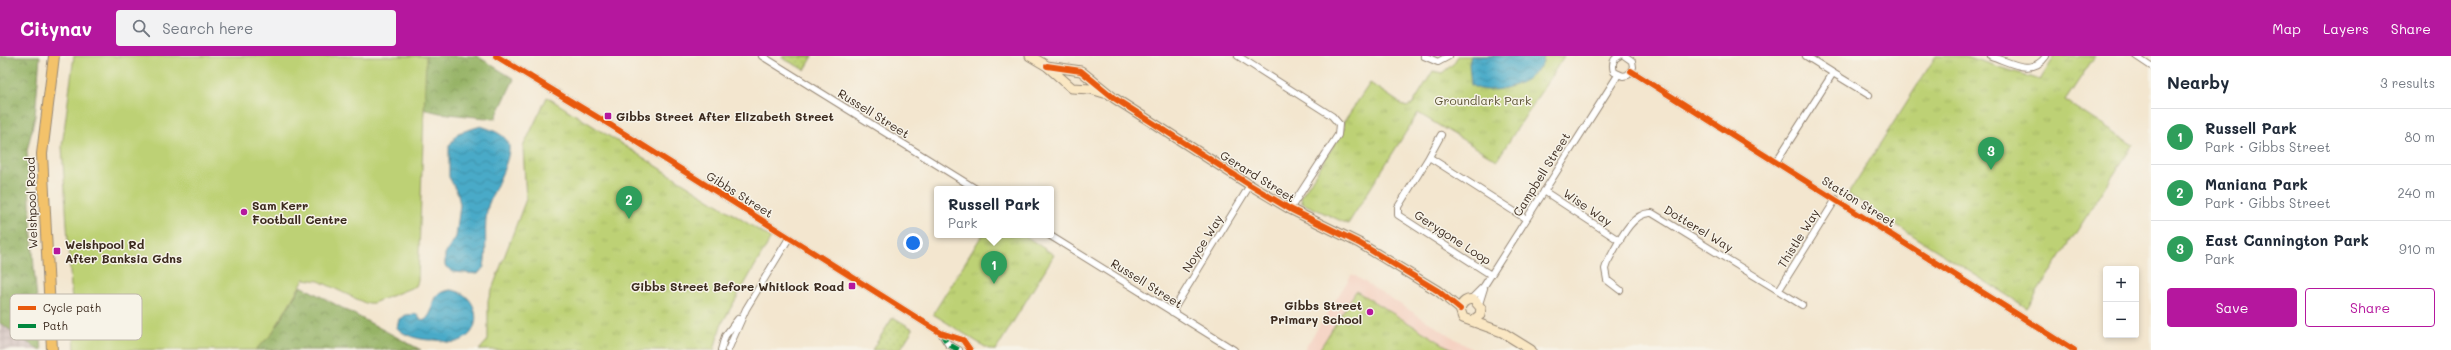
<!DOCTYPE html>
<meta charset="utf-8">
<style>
body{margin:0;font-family:Mali,sans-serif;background:#f2f2f3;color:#1f2937}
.controls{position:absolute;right:12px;bottom:12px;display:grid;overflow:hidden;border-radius:4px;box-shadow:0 2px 6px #0003}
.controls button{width:36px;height:36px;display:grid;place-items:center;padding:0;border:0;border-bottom:1px solid #e0e1e3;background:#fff;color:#1f2937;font:20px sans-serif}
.you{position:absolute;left:913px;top:187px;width:14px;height:14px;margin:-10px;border:3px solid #fff;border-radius:50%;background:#1a73e8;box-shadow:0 0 0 6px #1a73e833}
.badge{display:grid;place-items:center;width:26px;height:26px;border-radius:50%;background:#b5179e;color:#fff;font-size:13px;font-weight:700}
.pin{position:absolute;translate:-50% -33px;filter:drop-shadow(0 1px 2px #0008)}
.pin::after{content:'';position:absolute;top:21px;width:14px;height:12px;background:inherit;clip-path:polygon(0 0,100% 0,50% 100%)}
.popup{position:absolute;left:934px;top:130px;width:120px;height:52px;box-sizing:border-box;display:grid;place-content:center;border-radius:4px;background:#fff;filter:drop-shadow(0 1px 3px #0005);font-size:13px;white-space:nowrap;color:#747a83}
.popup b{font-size:15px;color:#1f2937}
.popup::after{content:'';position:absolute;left:50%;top:100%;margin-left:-8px;border:8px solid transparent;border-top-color:#fff}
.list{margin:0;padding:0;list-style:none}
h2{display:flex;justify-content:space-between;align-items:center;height:52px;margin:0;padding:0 16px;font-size:17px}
h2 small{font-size:13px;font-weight:400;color:#747a83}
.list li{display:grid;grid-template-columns:26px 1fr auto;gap:12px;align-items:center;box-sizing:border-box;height:56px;padding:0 16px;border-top:1px solid #e0e1e3}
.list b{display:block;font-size:15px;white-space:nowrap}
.list p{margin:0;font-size:13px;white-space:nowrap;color:#747a83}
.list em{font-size:13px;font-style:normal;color:#747a83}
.actions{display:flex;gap:8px;padding:12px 16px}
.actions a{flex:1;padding:9px 0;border:1px solid #b5179e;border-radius:4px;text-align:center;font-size:14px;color:#b5179e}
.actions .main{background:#b5179e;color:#fff}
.icon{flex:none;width:22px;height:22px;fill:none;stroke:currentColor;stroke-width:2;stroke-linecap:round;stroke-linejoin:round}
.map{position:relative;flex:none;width:2151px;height:294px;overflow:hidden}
header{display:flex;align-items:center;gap:24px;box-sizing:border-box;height:56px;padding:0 20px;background:#b5179e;color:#fff}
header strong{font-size:19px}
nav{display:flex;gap:22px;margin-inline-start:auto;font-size:14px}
.search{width:280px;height:36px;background:#f2f2f3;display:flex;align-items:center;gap:10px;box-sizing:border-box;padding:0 14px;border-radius:4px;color:#747a83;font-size:15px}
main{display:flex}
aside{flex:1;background:#fff}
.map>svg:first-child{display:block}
.built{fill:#f5d2c2}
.industrial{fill:url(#industrial-grid)}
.grass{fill:url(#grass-dots);stroke:#7c7e4a}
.forest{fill:url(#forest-crowns);stroke:#686e42}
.park{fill:url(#park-tufts);stroke:#7c7e4a}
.pitch{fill:#bdd175;stroke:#7c7e4a}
.water{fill:url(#water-waves);stroke:#426a73}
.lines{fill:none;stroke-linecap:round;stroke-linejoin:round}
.street-casing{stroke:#978876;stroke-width:8}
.secondary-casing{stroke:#978876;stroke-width:11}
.primary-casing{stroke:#978876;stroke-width:12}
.street{stroke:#fff;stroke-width:6}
.secondary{stroke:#fae7c3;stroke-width:9}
.primary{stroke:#f3c26a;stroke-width:10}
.quiet{stroke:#00873e;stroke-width:5;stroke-dasharray:10 5;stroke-linecap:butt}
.cycleway-casing{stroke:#f7f3e8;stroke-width:8}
.cycleway{stroke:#e8590c;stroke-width:6}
.poi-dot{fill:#b5179e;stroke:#f7f3e8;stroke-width:1.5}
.labels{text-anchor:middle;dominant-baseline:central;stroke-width:3;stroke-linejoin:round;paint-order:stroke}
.park-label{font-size:12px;fill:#5c5434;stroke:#f7f3e8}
.street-label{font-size:12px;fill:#3b2a1e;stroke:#f7f3e8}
.poi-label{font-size:12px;font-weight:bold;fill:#3b2a1e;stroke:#f7f3e8;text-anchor:start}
.key{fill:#f7f3e8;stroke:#bfb7ab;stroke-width:1}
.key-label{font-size:11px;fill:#3b2a1e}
</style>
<header>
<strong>Citynav</strong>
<div class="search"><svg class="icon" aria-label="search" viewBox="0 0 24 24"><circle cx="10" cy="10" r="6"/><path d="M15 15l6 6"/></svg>Search here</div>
<nav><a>Map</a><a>Layers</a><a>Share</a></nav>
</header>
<main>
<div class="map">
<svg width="2151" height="294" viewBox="0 0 2151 294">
<defs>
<pattern id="industrial-grid" width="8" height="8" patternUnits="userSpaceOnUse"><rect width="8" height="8" fill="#d1bfbd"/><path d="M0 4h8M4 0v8" fill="none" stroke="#b4a4a2"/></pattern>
<pattern id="grass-dots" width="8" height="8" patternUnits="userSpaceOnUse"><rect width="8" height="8" fill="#bdd175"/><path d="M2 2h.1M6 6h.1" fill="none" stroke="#a3b465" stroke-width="1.8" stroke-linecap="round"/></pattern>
<pattern id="forest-crowns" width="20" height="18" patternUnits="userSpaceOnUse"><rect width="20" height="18" fill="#96b366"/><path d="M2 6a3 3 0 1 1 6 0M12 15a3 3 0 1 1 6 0" fill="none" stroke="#7c9253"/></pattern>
<pattern id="park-tufts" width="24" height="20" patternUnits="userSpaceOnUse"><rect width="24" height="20" fill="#bdd175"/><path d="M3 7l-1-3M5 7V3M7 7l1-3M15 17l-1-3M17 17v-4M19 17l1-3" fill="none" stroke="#a3b465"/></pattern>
<pattern id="water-waves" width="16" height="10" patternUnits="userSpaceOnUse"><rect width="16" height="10" fill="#48aac8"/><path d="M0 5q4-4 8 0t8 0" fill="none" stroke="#3d8ba2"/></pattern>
</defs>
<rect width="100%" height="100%" fill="#f7f3e8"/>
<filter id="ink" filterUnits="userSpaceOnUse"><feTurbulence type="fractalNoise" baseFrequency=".025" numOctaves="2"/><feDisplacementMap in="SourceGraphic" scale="8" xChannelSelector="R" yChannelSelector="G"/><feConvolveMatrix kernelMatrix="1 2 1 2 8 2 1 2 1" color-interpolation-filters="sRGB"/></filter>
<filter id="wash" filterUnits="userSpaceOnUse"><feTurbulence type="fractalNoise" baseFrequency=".012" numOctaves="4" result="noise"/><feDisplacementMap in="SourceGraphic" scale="16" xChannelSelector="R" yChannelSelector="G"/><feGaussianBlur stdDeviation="0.9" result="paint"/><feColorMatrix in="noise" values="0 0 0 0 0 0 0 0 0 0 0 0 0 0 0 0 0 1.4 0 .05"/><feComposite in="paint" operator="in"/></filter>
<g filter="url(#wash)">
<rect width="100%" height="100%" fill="#f3e6cf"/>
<path class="built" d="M1352 218 1473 294H1304Z"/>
<path class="industrial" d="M0 267 39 294H0Z"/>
<path class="grass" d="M783 0H813L805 14 782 2Z
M893 261 913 273 900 294H872Z"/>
<path class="forest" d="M0 0H40L35 60 27 95 34 213 42 294H39L0 267Z
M400 0H477L514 23 495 63 440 57 402 48Z
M301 230 421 294H255L271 279Z"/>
<path class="park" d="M1458 0H1564L1497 104 1418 57 1348 168 1302 147 1301 141 1344 73 1343 67 1370 27 1406 51 1412 49 1433 15 1442 17 1453 8Z
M1936 0H1966L2040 24 2055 0H2095L2065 45 2133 89 2027 252 1848 138Z
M547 41 771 182 721 269 714 294H479L488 284V244L526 143 523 91Z
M982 179H1024L1054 199 996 294H990L933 258Z
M1356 235 1453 294H1319Z"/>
<path class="pitch" d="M74 0H426L418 225 416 230 373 247H365L319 225 304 223 271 279 255 294H75L62 90Z"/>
<path class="water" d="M1471 0H1544C1542 26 1490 43 1471 29L1469 8Z
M481 70C490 73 508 79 509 90 511 104 493 135 488 150 483 171 488 191 484 211L478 218 453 216 445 210V198L456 181 460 149 458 138 449 121V90L458 77Z
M450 234C480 236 486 279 456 286 448 288 439 283 431 284 421 284 404 280 397 272L399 263 406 259 417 258 420 263 425 264C439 252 424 239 450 234Z"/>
</g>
<g filter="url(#ink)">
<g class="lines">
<g class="street-casing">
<path id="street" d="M496 0 612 70 941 277 963 284 970 294
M762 0 976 133
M1238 0 1332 60 1339 68 1338 79 1290 153
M1424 0 1438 6 1449 0
M1619 0C1612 3 1612 9 1614 16L1623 20 1628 19 1633 11 1632 5 1625 0
M1991 0C2010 6 2032 21 2046 0
M2136 0 2151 10
M1631 15 2074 294
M1833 17 1869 39
M1429 101 1441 79
M1776 106 1833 17 1806 0
M1544 135 1620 185
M1049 179 1234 294
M1491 219 1398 159V151L1429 101 1526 163
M1620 234 1607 224 1605 213 1607 207C1617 190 1631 155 1652 157L1802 249
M1779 234 1836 143
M1471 243 1484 230 1618 19
M1479 248 1484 232
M1172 256 1250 129
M941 277 948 288 959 294
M721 294 725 280 738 263
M728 294 746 253 789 182"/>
</g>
<g class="secondary-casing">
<path id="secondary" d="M1030 0 1047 10 1072 32 1091 33 1104 37
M1047 10 1081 15 1114 42 1250 129 1290 153 1359 187 1438 235 1460 253
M1472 265 1480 259 1481 252 1474 244C1467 242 1462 246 1460 253L1463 262 1502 276 1531 294"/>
</g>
<g class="primary-casing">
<path id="primary" d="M52 294 42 98 54 0"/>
</g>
<use href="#street" class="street"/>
<use href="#secondary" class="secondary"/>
<use href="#primary" class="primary"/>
<path class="quiet" d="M941 277 948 288 959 294"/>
<g class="cycleway-casing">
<path id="cycleway" d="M496 0 612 70 941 277 963 284 970 294
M1047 10 1081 15 1114 42 1250 129 1290 153 1359 187 1438 235 1460 253
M1631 15 2074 294"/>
</g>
<use href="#cycleway" class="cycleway"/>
</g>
</g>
<g class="poi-dot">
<rect x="604" y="56" width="8" height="8" rx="2"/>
<circle cx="244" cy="156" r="4"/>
<rect x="53" y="191" width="8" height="8" rx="2"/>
<rect x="848" y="226" width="8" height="8" rx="2"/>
<circle cx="1370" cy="256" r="4"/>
</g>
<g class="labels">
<g class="park-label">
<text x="1483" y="44">Groundlark Park</text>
</g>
<g class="street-label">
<text transform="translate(874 57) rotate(32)">Russell Street</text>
<text transform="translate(1541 118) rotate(-58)">Campbell Street</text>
<text transform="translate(1258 120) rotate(32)">Gerard Street</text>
<text transform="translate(740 138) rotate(32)">Gibbs Street</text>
<text transform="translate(1859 145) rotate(32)">Station Street</text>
<text transform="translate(31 147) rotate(-92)">Welshpool Road</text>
<text transform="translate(1588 151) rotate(34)">Wise Way</text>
<text transform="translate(1699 172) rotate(31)">Dotterel Way</text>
<text transform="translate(1453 181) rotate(33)">Gerygone Loop</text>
<text transform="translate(1798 182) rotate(-58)">Thistle Way</text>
<text transform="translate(1202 187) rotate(-58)">Noyce Way</text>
<text transform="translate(1147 227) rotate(32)">Russell Street</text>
</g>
<g class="poi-label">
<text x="616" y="60">Gibbs Street After Elizabeth Street</text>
<text x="252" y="149">Sam Kerr<tspan x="252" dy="14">Football Centre</tspan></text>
<text x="65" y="188">Welshpool Rd<tspan x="65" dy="14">After Banksia Gdns</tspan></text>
<text x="844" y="230" text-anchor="end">Gibbs Street Before Whitlock Road</text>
<text x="1362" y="249" text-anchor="end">Gibbs Street<tspan x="1362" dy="14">Primary School</tspan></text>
</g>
</g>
<rect x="10" y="238" width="132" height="46" rx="6" class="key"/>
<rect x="18" y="250" width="18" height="4" fill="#e8590c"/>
<rect x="18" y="268" width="18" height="4" fill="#00873e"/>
<g class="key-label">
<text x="43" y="256">Cycle path</text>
<text x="43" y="274">Path</text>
</g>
</svg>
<div class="controls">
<button>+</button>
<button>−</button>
</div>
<div class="you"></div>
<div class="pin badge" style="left:994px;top:228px;background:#2e9e5b">1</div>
<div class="popup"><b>Russell Park</b>Park</div>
<div class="pin badge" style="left:629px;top:163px;background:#2e9e5b">2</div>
<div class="pin badge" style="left:1991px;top:114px;background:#2e9e5b">3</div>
</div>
<aside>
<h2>Nearby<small>3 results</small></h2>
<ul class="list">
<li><span class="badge" style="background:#2e9e5b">1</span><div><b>Russell Park</b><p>Park · Gibbs Street</p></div><em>80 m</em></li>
<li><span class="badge" style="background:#2e9e5b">2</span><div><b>Maniana Park</b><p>Park · Gibbs Street</p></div><em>240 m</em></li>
<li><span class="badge" style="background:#2e9e5b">3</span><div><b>East Cannington Park</b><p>Park</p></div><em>910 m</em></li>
</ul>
<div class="actions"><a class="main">Save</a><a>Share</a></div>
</aside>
</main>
